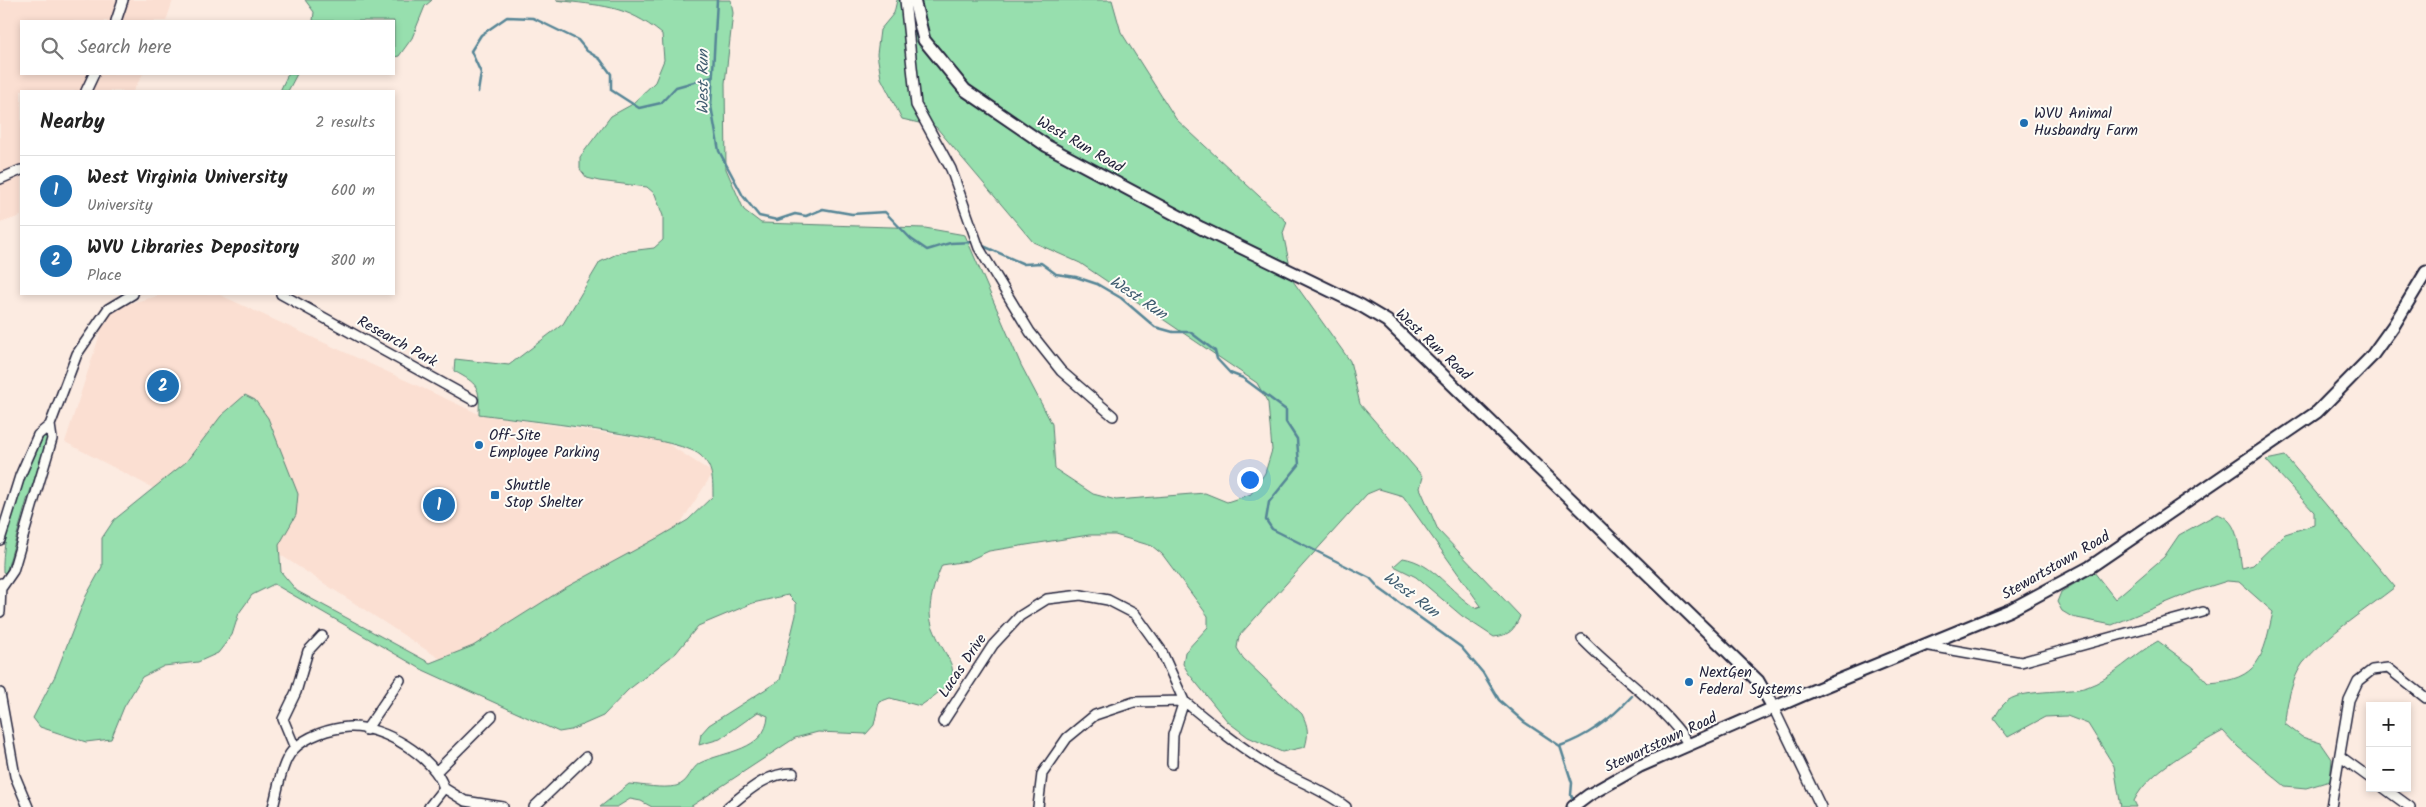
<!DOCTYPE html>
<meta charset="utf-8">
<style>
body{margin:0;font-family:Kalam,sans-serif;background:#f6f6f6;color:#222}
.controls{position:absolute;right:15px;bottom:15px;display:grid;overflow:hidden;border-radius:0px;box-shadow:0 2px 8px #0003}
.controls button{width:45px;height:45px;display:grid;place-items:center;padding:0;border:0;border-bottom:1px solid #e0e0e0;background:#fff;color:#222;font:25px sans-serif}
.you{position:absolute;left:1249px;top:479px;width:18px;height:18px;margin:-12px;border:4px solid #fff;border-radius:50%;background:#1a73e8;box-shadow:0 0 0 8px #1a73e833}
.badge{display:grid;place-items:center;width:32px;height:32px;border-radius:50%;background:#1f6fb2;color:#fff;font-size:16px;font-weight:700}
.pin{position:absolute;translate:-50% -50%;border:2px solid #fff;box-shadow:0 1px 5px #0006}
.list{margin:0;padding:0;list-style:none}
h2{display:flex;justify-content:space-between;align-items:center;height:65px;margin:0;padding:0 20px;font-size:21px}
h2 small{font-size:16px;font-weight:400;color:#767676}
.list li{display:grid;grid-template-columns:32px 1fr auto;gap:15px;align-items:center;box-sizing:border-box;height:70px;padding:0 20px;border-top:1px solid #e0e0e0}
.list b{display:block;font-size:19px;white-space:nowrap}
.list p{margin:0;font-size:16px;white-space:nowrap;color:#767676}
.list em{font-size:16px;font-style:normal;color:#767676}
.icon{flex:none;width:28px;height:28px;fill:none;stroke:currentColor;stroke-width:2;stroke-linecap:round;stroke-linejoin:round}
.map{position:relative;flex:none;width:2426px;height:807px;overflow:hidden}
.search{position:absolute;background:#fff;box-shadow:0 2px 8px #0003;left:20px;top:20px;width:375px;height:55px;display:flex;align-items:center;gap:12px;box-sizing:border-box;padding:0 18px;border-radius:0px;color:#767676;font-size:19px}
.panel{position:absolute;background:#fff;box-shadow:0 2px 8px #0003;left:20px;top:90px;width:375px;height:205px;border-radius:0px}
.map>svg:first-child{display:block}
.built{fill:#fbdfd2}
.green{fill:#97dfae;stroke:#5c8074}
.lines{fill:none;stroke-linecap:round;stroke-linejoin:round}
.stream{stroke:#558596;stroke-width:2.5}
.minor-casing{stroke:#22223b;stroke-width:12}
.tertiary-casing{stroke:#22223b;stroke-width:15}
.minor{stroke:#fdfcf7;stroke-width:9}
.tertiary{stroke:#fdfcf7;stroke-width:11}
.poi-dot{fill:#1f6fb2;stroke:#fdfcf7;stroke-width:2}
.labels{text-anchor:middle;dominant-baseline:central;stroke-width:4;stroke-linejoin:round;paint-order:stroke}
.poi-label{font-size:15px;fill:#22223b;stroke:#fdfcf7;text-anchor:start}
.street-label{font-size:15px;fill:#22223b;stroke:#fdfcf7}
.water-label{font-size:16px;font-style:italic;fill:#405c70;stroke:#fdfcf7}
</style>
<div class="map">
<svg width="2426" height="807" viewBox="0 0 2426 807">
<rect width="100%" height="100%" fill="#fcebe1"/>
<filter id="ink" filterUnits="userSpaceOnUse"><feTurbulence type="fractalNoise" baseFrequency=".02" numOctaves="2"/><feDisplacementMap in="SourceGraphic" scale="10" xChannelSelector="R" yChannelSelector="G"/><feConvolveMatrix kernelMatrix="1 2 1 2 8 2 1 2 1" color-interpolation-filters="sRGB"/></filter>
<g filter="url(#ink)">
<path class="built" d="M0 0H173L166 21H21V74H143L133 91H21V216L0 223Z
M165 294H218L479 414 665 442 713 473 669 541 448 664 279 554 65 442 108 309Z"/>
<path class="green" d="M305 0H432L425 6 412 38 399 56 394 57V21H313L314 12Z
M556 0H731L733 13 725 83 726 169 744 210 761 223 925 228 965 235 1021 365 1052 424 1055 469 1093 494 1116 500 1205 493 1227 502 1251 494 1265 473 1272 450 1268 403 1257 383 1080 263 1033 242 936 127 902 119 881 78 877 54 880 30 894 13 897 0H1112L1121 32 1176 119 1287 222 1283 233 1293 281 1350 361 1360 404 1423 477 1420 488 1438 530 1520 616C1514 631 1509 635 1494 637L1462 616 1416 577 1394 566 1403 558C1434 563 1450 592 1475 608L1481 606 1403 496 1379 489 1367 494 1239 636 1237 648 1243 658 1302 714C1308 726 1309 734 1305 747L1282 752 1248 737 1228 722 1189 674 1183 664 1185 652 1208 627V616L1162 554 1152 546 1115 535H1089L989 551 967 561 942 565C935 581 926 607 932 625 948 669 974 670 920 706L890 698 879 702 874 725 866 734 818 732 795 738 690 807H652L641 801 630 799 617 807H600L629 784C643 785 662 789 676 786 689 783 690 769 700 763 724 751 766 751 768 716L758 712 720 739 699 745 701 734 709 725 780 680 796 615V603L788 595 753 603 698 626 676 653 628 690 603 716 571 730 559 732 423 670 274 584 252 595 239 613 232 635 218 653 198 662 164 666 142 677 124 707 111 739 86 742 40 727 33 718 55 676 86 596 102 567V538L114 520 186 462 221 416 245 395 255 400 268 418 298 494 296 515 279 545 281 572 297 591 430 663 473 646 565 588 659 537 688 520 713 496C713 480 713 466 700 455 681 437 515 419 479 414 480 386 478 384 454 371L455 359 509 365 563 324 600 262 621 252 654 248 663 240V216L655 194 647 187 599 181 587 178 580 169V157L611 116 631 105 655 82 664 60 662 34C625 4 601 6 556 0Z
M288 74H297L288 91H280Z
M44 436 47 438 45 449 27 500 6 573 3 572C1 534 23 469 44 436Z
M2285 456 2395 587C2364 611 2329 633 2303 663 2293 676 2285 708 2285 724L2302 737 2321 743 2332 759 2330 781 2306 788 2285 786 2238 747 2223 731C2195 747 2148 771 2134 801L2137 807H2121L2114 766 2088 724 2067 716 2045 717 2008 737 1994 719C1997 714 2000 707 2005 703 2019 688 2066 694 2087 687 2111 679 2134 654 2158 641L2193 667 2208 683C2260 680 2263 657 2273 612L2239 582 2227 581 2192 592 2112 625 2072 617 2062 611 2057 602 2061 592 2094 572 2115 599 2164 557 2179 535 2217 514C2240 520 2238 548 2242 568L2253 565 2285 534 2314 525V512L2266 460Z"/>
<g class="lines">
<path class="stream" d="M717 0 711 106 719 151 743 196 759 216 777 220 795 214 806 216 823 209 852 214 885 212 911 239 927 250 950 243 974 242
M478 92 481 73 471 51 481 35 507 17 533 18 578 40 587 51 600 59 611 74V90L639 108 661 103 676 87 712 77
M981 245 1024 264 1041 263 1056 274 1076 277 1097 284 1121 298 1155 327 1173 332H1190L1215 351 1217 359 1230 373 1243 378 1286 410V422L1297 439 1299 465 1269 502 1266 520 1272 529 1370 578 1380 589 1461 647 1483 673 1499 700 1524 722 1560 746 1572 783 1571 795 1574 801
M1560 746C1589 736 1612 718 1632 696"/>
<g class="minor-casing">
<path id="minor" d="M905 0 916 105 951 169 979 248 1030 332 1061 371 1113 416
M116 21 123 0
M86 91 94 74
M0 179 21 170
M281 294 473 400
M0 540 20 476 38 435 50 425 77 354 108 309 133 294
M2 587 13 571 52 439 50 425
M0 612 1 583
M1582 639C1614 673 1665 706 1689 745
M1924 645 2021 662 2203 612
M0 693 15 776 28 807
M1774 709 1821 807
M943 722 993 645 1020 616 1047 599 1081 595 1108 600 1135 614 1161 650 1184 701 1173 735 1172 764
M366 730 400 680
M295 748 283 719 296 692 308 651 322 636
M2341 757 2370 778
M436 772 492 716
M444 788 465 801 503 807
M2384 788 2410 807
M273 807C278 790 281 763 293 750 306 736 331 728 349 727 382 725 435 757 444 788L429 807
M534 807 586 757
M728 807C747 792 766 773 793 773
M1038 807 1042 774 1067 738 1095 715 1134 702 1184 701C1213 725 1242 749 1274 768 1298 781 1324 790 1346 807
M2331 807 2349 700 2358 681 2372 670 2388 668 2426 698"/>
</g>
<g class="tertiary-casing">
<path id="tertiary" d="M914 0 924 40 965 90 1047 146 1201 228 1360 305 1387 321 1758 681 1774 709
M1573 807 1589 795 1640 766 1803 695 2010 610 2090 567 2317 412 2371 357 2394 325 2426 272"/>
</g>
<use href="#minor" class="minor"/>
<use href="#tertiary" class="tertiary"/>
</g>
</g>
<g class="poi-dot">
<circle cx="2024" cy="123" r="5"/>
<circle cx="479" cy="445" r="5"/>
<rect x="490" y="490" width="10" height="10" rx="2.5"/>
<circle cx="1689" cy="682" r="5"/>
</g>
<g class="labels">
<g class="poi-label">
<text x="2034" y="114">WVU Animal<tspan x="2034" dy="17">Husbandry Farm</tspan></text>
<text x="489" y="436">Off-Site<tspan x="489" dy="17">Employee Parking</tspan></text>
<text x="505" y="486">Shuttle<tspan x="505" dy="17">Stop Shelter</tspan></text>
<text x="1699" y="673">NextGen<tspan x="1699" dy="17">Federal Systems</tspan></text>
</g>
<g class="street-label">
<text transform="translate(1080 145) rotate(30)">West Run Road</text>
<text transform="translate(397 342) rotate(29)">Research Park</text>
<text transform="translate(1433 345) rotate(43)">West Run Road</text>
<text transform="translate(2056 566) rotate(-30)">Stewartstown Road</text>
<text transform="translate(963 666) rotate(-56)">Lucas Drive</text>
<text transform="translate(1661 743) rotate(-25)">Stewartstown Road</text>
</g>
<g class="water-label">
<text transform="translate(703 82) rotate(-90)">West Run</text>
<text transform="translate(1138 298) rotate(34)">West Run</text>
<text transform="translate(1411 595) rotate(37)">West Run</text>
</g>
</g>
</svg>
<div class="controls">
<button>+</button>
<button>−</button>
</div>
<div class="you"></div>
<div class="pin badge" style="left:439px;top:505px">1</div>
<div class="pin badge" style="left:163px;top:386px">2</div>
<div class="search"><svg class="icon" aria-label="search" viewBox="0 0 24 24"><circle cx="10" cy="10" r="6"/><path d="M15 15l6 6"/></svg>Search here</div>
<section class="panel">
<h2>Nearby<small>2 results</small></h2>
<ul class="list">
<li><span class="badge">1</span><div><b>West Virginia University</b><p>University</p></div><em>600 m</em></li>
<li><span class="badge">2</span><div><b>WVU Libraries Depository</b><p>Place</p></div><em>800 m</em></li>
</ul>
</section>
</div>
